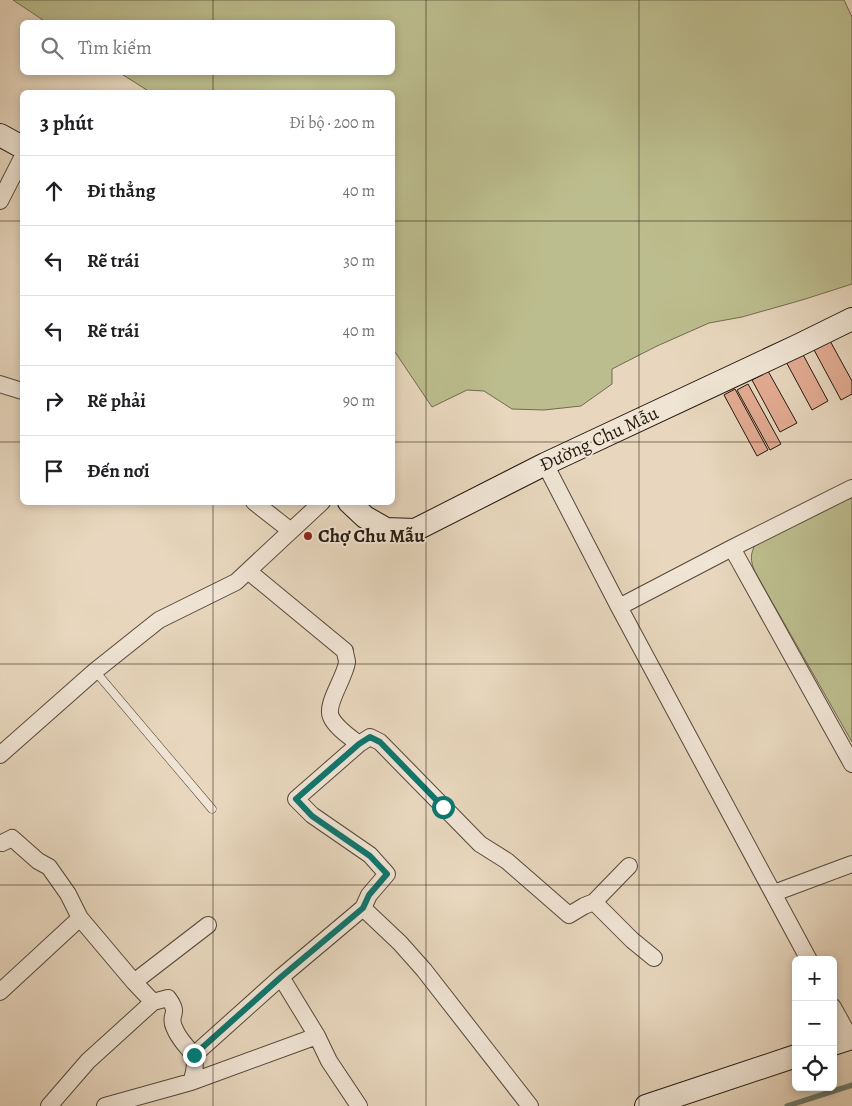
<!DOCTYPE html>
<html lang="vi">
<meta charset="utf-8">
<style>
body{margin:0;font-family:Alegreya,serif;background:#f2f2f2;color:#202124}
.controls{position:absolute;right:15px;bottom:15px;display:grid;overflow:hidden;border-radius:8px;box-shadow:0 2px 8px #0003}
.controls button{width:45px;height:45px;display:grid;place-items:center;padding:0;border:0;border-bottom:1px solid #e0e0e0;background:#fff;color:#202124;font:25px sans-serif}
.stop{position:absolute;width:15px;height:15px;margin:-11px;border:4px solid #0f766e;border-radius:50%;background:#fff}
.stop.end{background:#0f766e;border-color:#fff;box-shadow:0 1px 5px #0008}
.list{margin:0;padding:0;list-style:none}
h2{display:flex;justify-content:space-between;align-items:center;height:65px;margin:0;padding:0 20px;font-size:21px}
h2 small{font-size:16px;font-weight:400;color:#757577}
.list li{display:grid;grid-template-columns:32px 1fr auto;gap:15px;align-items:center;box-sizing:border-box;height:70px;padding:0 20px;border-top:1px solid #e0e0e0}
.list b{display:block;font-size:19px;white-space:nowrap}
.list em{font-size:16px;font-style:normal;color:#757577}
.icon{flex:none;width:28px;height:28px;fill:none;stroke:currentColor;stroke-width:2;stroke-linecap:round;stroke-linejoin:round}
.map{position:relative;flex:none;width:852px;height:1106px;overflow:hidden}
.search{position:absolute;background:#fff;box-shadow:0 2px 8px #0003;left:20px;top:20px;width:375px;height:55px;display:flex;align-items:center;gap:12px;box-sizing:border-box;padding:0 18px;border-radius:8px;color:#757577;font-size:19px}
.panel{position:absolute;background:#fff;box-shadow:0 2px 8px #0003;left:20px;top:90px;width:375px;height:415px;border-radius:8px}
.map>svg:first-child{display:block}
.green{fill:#bcbd8e;stroke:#706b4e}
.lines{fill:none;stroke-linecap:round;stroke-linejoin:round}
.stream{stroke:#6a7a6d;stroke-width:5.5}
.building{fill:#e3ab93;stroke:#24190e}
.lane-casing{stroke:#55483a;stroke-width:9}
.street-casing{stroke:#55483a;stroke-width:18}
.secondary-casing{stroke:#24190e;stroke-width:24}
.lane{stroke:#f0e5d5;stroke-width:8}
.street{stroke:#f0e5d5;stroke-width:16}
.secondary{stroke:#f0e5d5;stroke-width:22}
.route{stroke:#0f766e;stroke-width:6}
.grid{fill:none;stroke:#24190e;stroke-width:1;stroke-opacity:0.55}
.poi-dot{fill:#8f2418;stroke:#f0e5d5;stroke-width:2}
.labels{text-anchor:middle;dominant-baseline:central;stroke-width:4;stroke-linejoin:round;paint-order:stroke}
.street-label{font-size:19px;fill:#24190e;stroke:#f0e5d5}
.poi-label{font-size:19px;font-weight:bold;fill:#24190e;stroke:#f0e5d5;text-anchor:start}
</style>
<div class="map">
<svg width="852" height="1106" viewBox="0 0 852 1106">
<rect width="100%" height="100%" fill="#e8d7be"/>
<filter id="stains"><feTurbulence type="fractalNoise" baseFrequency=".004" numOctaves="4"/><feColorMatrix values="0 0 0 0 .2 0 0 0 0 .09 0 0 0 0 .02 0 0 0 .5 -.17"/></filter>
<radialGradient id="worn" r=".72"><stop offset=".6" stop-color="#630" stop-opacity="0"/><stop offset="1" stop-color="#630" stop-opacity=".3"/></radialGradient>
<path class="green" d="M13 0H844L852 17V284L802 300 742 317 709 323 657 346 612 369V384L581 406 544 410 512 409 484 391 467 390 432 407 393 349 392 92H150L120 73 392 72V22H46Z
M844 497 852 499V742L755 572C750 560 750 554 756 543Z"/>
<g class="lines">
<path class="stream" d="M787 1106 852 1085"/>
</g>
<path class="building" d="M829 339 852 381V394L841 400 813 348Z
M800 349 828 401 812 410 784 358Z
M768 371 797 423 780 432 752 380Z
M748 384 781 444 770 450 737 390Z
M735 389 768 450 757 456 724 395Z"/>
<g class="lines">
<g class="lane-casing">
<path id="lane" d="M95 671 212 809"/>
</g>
<g class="street-casing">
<path id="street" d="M0 201 22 158
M0 384 22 391
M545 464 619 607 809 960
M254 502 291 531
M732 548 852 764
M248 571 345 651C345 655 347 659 347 662 345 678 325 704 331 717 336 728 350 737 359 744L370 737 380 742 480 844 507 861 569 915 584 906 594 902 632 940 654 958
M619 607 732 548 852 488
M359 744 296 799 312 815 370 855 387 874 369 895 363 908
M0 755 95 671 159 620 236 582 322 502
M774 893 852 864
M594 902 629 866
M80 918 134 982
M281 977 317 1036
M0 992 80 918 68 894 49 867 38 861 12 838 2 843
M833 1007 850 1038
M194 1055 281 977 363 908 400 943 424 970 530 1106
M191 1082C203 1048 184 1053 174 1027 168 1014 181 1015 168 998L153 1002 134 982 208 925
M49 1106 88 1061 153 1002
M105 1106 191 1082 317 1036 329 1061 359 1106"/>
</g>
<g class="secondary-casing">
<path id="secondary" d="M0 135 22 147
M349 502 365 517 386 529 415 530 545 464 799 345 852 319
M833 1044 852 1038
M646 1106 796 1056"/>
</g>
<use href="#lane" class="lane"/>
<use href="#street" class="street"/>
<use href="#secondary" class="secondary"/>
</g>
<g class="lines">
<path class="route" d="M194 1055 281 977 363 908 369 895 387 874 370 856 312 816 296 799 359 744 370 737 380 742 443 807"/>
</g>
<path class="grid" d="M213 0V22M426 0V1106M639 0V1106M213 72V92M0 221H22M392 221H852M0 442H22M392 442H852M213 502V1106M0 664H852M0 885H852"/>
<circle class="poi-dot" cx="308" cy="536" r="5"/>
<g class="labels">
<g class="street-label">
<text transform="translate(599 439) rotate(-25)">Đường Chu Mẫu</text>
</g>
<g class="poi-label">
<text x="318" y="536">Chợ Chu Mẫu</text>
</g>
</g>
<rect width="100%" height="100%" filter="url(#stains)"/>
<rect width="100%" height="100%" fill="url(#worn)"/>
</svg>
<div class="controls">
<button>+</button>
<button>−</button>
<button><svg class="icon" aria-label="locate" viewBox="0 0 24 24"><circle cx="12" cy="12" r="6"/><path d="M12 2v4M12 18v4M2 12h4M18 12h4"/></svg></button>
</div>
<div class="stop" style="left:443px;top:807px"></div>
<div class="stop end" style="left:194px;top:1055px"></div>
<div class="search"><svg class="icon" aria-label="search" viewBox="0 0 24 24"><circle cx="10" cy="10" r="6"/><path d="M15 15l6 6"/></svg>Tìm kiếm</div>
<section class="panel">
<h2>3 phút<small>Đi bộ · 200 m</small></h2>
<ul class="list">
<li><svg class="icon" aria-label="ahead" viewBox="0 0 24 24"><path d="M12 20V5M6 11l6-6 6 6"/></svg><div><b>Đi thẳng</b></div><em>40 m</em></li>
<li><svg class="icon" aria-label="left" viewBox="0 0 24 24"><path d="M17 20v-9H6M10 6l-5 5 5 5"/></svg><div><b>Rẽ trái</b></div><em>30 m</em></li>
<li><svg class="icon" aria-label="left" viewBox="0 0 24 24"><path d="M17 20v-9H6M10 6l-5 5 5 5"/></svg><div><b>Rẽ trái</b></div><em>40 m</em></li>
<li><svg class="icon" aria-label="right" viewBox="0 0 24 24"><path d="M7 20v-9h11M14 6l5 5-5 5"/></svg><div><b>Rẽ phải</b></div><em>90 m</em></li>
<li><svg class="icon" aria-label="arrive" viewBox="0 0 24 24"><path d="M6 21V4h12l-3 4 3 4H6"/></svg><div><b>Đến nơi</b></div></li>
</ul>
</section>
</div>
